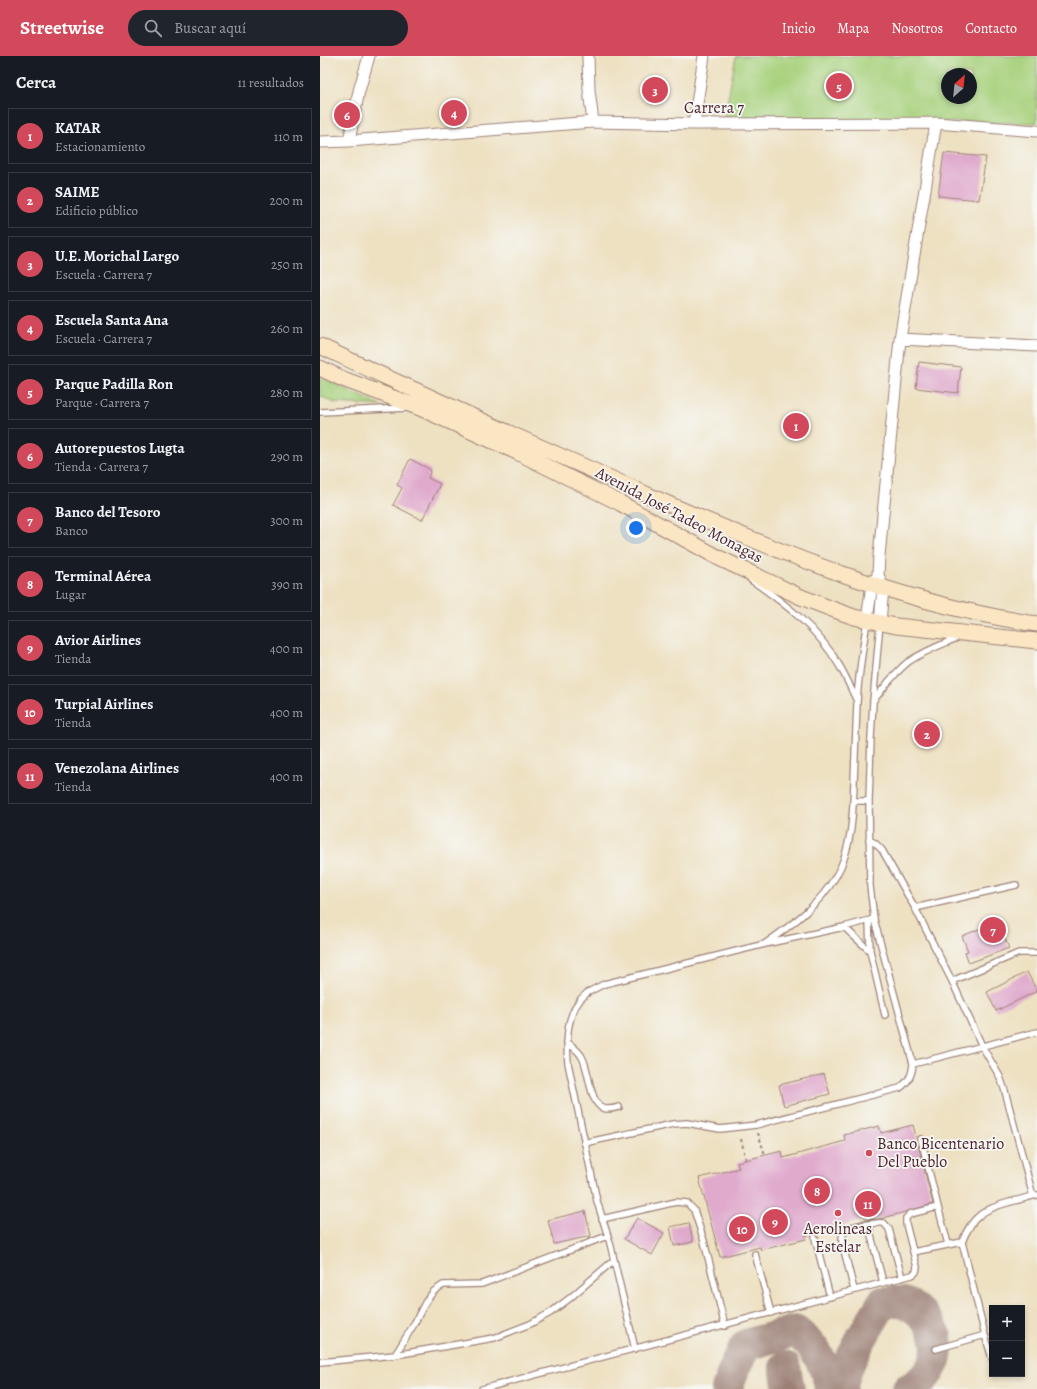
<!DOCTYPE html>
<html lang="es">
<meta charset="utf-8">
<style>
body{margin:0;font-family:Alegreya,serif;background:#20242c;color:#f1f3f6}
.controls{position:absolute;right:12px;bottom:12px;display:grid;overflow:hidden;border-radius:0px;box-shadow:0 2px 6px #0003}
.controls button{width:36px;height:36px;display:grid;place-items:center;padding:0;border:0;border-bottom:1px solid #363941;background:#171b24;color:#f1f3f6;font:20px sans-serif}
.compass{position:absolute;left:621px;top:12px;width:36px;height:36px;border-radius:50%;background:#171b24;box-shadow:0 2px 6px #0003;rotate:27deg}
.you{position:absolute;left:316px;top:472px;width:14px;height:14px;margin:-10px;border:3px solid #fff;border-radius:50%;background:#1a73e8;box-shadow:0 0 0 6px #1a73e833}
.badge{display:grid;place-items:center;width:26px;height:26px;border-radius:50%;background:#d1495b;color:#fff;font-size:13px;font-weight:700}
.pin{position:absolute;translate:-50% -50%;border:2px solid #fff;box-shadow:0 1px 4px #0006}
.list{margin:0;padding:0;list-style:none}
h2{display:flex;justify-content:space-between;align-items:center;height:52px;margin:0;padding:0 16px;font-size:17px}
h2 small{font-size:13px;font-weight:400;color:#9ea1a6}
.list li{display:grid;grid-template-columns:26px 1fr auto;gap:12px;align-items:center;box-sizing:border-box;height:56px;margin:0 8px 8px;padding:0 8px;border:1px solid #363941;border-radius:0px}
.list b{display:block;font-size:15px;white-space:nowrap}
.list p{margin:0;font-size:13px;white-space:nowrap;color:#9ea1a6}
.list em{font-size:13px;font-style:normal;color:#9ea1a6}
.icon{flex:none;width:22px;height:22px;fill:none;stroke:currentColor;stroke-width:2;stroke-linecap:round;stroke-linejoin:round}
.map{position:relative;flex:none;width:717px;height:1333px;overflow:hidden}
header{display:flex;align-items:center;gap:24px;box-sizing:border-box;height:56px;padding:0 20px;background:#d1495b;color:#fff}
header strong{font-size:19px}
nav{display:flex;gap:22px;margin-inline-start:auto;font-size:14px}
.search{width:280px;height:36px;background:#20242c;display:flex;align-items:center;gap:10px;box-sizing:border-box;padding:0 14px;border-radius:22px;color:#9ea1a6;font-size:15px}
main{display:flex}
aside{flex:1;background:#171b24}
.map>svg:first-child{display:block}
.green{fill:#a8d27e;stroke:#797854;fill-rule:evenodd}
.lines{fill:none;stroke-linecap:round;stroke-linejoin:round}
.taxiway{stroke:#9c8076;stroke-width:32}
.building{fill:#e0aacd}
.service-casing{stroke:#9c8076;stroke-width:8}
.minor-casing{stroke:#9c8076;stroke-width:13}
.secondary-casing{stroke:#9c8076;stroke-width:17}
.path{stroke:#9c8076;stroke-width:2;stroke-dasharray:3 3;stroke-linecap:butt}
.service{stroke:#fff;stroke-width:5.5}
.minor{stroke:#fff;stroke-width:11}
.secondary{stroke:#fbe6c4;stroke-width:15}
.poi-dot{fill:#d1495b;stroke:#f6f6f2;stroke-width:1.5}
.labels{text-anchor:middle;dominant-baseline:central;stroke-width:3.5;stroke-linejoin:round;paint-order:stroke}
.street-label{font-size:16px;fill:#4a1f2b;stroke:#f6f6f2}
.poi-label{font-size:16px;fill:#4a1f2b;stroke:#f6f6f2;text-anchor:start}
</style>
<header>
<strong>Streetwise</strong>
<div class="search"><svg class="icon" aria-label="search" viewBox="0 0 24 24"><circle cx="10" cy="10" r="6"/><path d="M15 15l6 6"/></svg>Buscar aquí</div>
<nav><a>Inicio</a><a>Mapa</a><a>Nosotros</a><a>Contacto</a></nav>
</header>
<main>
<aside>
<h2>Cerca<small>11 resultados</small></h2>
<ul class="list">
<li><span class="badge">1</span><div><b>KATAR</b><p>Estacionamiento</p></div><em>110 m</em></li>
<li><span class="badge">2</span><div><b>SAIME</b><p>Edificio público</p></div><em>200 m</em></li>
<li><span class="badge">3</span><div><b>U.E. Morichal Largo</b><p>Escuela · Carrera 7</p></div><em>250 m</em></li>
<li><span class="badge">4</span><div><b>Escuela Santa Ana</b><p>Escuela · Carrera 7</p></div><em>260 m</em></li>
<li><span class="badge">5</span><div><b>Parque Padilla Ron</b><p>Parque · Carrera 7</p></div><em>280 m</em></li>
<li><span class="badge">6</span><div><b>Autorepuestos Lugta</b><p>Tienda · Carrera 7</p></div><em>290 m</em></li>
<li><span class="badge">7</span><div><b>Banco del Tesoro</b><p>Banco</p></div><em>300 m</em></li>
<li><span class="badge">8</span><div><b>Terminal Aérea</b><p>Lugar</p></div><em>390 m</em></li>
<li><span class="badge">9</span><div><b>Avior Airlines</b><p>Tienda</p></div><em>400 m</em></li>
<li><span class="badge">10</span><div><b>Turpial Airlines</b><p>Tienda</p></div><em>400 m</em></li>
<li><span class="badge">11</span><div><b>Venezolana Airlines</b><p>Tienda</p></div><em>400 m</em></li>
</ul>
</aside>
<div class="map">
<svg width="717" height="1333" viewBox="0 0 717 1333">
<rect width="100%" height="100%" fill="#f6f6f2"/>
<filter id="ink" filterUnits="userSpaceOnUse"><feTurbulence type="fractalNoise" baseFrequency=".025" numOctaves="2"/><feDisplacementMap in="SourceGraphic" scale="8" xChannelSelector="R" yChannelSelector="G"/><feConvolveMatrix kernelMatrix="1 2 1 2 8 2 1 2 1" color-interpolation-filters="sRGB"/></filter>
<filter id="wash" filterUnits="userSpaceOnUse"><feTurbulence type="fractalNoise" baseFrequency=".012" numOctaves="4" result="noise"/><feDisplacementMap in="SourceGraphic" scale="16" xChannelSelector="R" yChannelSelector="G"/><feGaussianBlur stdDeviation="0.9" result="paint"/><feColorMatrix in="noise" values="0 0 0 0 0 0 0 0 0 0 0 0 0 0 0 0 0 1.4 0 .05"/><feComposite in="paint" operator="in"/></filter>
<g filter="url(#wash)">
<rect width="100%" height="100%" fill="#eee1c2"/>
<path class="green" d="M416 0H717V67L404 63ZM627 18H651V42H627Z
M0 321 62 350 15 347 0 340Z"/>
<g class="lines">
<path class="taxiway" d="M465 1311 469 1333
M407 1333 415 1310 426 1289 475 1275C497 1291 504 1307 511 1333
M522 1333C523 1309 550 1268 563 1246 570 1246 578 1245 584 1247 593 1250 601 1256 606 1264 611 1270 615 1275 616 1283 621 1304 606 1325 588 1333"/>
</g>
<g id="blocks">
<path class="building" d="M624 97 666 101 659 144 618 140Z
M599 306 641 311 638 337 596 332Z
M90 403 111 414 108 422 120 428 102 464 73 449 82 432 77 429Z
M674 867 679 880 683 878 689 892 649 907 645 896 648 895 642 880Z
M707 916 717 935 676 955 667 936Z
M504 1018 510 1038 464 1050 459 1029Z
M593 1069 613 1148 560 1163 544 1164 485 1180 486 1183 441 1194 440 1191 400 1201 379 1122 419 1112 417 1106 462 1095 463 1102 525 1085 524 1079 559 1070 561 1077Z
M265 1155 271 1180 234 1188 228 1164Z
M317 1162 344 1177 332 1199 304 1183Z
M369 1167 373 1186 354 1190 350 1171Z"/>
</g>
</g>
<g filter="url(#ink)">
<use href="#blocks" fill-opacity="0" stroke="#9c8076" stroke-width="1"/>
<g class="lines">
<g class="service-casing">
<path id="service" d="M0 356 88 352
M431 524C465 547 498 573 519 609 526 620 531 633 537 645
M553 645C564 632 574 617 588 606 604 595 621 589 639 581
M533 745H549
M549 784 555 787 562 794 595 852 632 925 662 990 680 1021 685 1035 713 1140
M595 852 696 829
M549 865 550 895 565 959
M524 871 550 895
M446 887C473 868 499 849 516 820 532 793 533 757 534 726 535 699 536 673 537 647 538 620 543 592 547 565
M632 925 699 897H717
M247 986C252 990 259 995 262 1001 270 1014 269 1053 287 1053 291 1053 296 1052 299 1051
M593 1008 717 976
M601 1083 618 1151
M264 1087 353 1068 367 1067 400 1073 436 1069 580 1032C589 1025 592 1019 593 1008L554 863 550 830 549 745 551 682 553 646 560 567
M282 1163 356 1146 367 1147 374 1154 384 1185 405 1270
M548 1168 563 1226
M495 1182 510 1241
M593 1196 642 1186
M435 1198 451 1257
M534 1234 522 1186C522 1181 522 1178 526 1175 533 1170 557 1166 564 1167L569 1173 582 1222
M315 1293 290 1187 277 1145 248 1007C246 983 246 954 267 937 272 934 278 931 284 928L445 888 524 871 554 863
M616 1293 665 1279
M75 1299 93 1270 106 1245 114 1235 123 1229 162 1228 287 1180
M672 1302 665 1279 642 1186C652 1160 664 1153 690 1146 699 1144 708 1141 717 1139
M0 1306 75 1299 174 1282 210 1268 230 1257 250 1242 294 1204
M162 1333 592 1219 596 1216 597 1211 586 1168V1162L590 1158 618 1151 628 1188"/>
</g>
<g class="minor-casing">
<path id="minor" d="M268 0 269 34 273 66
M374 68 384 0
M29 85 39 35 49 0
M0 86 29 85 273 66 374 68 616 67 717 75
M580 283 717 290
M547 564 552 528 555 523
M560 567 563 531 558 519 559 500 580 283 616 67"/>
</g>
<g class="secondary-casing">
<path id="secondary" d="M0 290C32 305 63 320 95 334 172 370 250 404 328 439 451 493 583 549 717 568
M0 312 23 323 100 352 197 396 300 447 399 502 481 541 512 553 534 561 576 570 717 585"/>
</g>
<path class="path" d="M438 1077 445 1099
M421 1083 426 1104"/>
<use href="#service" class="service"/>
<use href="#minor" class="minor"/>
<use href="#secondary" class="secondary"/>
</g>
</g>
<g class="poi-dot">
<circle cx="549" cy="1097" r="4"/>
<circle cx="518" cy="1157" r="4"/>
</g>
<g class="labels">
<g class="street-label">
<text x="394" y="52">Carrera 7</text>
<text transform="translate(359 459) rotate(28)">Avenida José Tadeo Monagas</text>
</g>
<g class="poi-label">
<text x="557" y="1088">Banco Bicentenario<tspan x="557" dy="18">Del Pueblo</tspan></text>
<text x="518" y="1173" text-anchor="middle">Aerolineas<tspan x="518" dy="18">Estelar</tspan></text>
</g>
</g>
</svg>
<div class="controls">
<button>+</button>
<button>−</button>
</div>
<svg class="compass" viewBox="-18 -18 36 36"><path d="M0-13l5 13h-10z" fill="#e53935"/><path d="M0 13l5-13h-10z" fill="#9ea1a6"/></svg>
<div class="you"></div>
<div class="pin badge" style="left:476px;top:370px">1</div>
<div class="pin badge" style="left:607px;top:678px">2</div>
<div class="pin badge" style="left:335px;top:34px">3</div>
<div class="pin badge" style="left:134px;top:57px">4</div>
<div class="pin badge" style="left:519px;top:30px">5</div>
<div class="pin badge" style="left:27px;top:59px">6</div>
<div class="pin badge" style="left:673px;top:874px">7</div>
<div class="pin badge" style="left:497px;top:1135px">8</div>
<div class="pin badge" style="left:455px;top:1166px">9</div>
<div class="pin badge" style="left:422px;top:1173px">10</div>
<div class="pin badge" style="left:548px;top:1148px">11</div>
</div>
</main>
